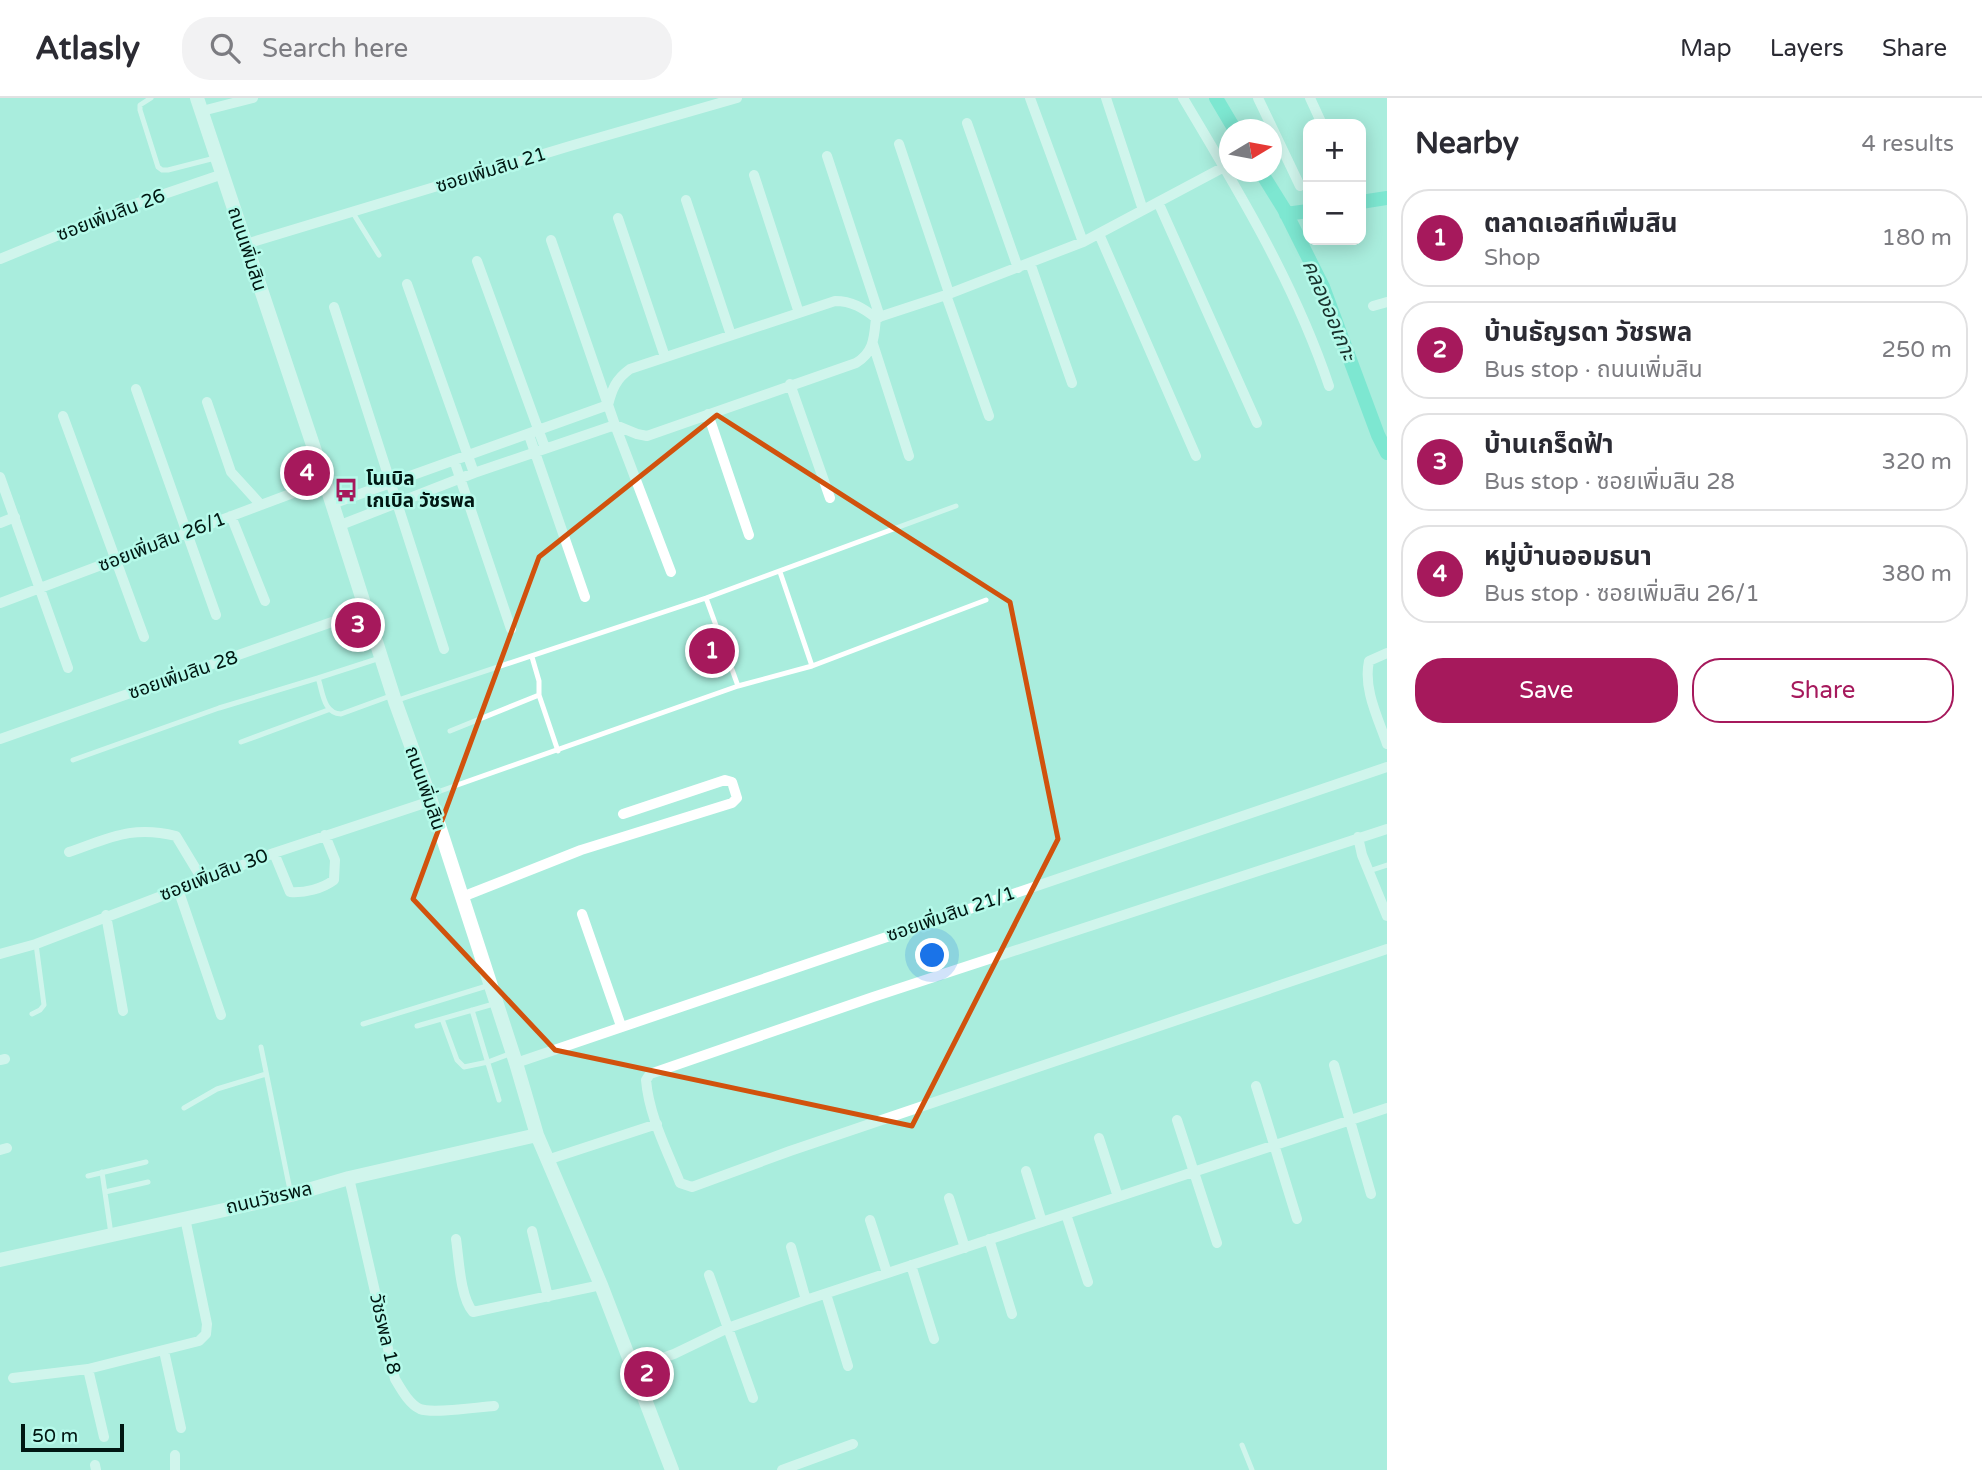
<!DOCTYPE html>
<meta charset="utf-8">
<style>
body{margin:0;font-family:"Varela Round","Noto Sans Thai",sans-serif;background:#f2f2f3;color:#2b2b33}
.controls{position:absolute;right:21px;top:21px;display:grid;overflow:hidden;border-radius:14px;box-shadow:0 4px 18px #0003}
.controls button{width:63px;height:63px;display:grid;place-items:center;padding:0;border:0;border-bottom:2px solid #e1e1e2;background:#fff;color:#2b2b33;font:35px sans-serif}
.compass{position:absolute;left:1219px;top:21px;width:63px;height:63px;border-radius:50%;background:#fff;box-shadow:0 4px 18px #0003;rotate:80deg}
.scale{position:absolute;left:21px;bottom:18px;width:103px;box-sizing:border-box;padding-left:7px;border:4px solid #001712;border-top:0;font-size:19px;line-height:24px;white-space:nowrap;color:#001712;-webkit-text-stroke:5px #b6faea;paint-order:stroke}
.you{position:absolute;left:933px;top:858px;width:24px;height:24px;margin:-18px;border:5px solid #fff;border-radius:50%;background:#1a73e8;box-shadow:0 0 0 10px #1a73e833}
.badge{display:grid;place-items:center;width:46px;height:46px;border-radius:50%;background:#a6195c;color:#fff;font-size:23px;font-weight:700}
.pin{position:absolute;translate:-50% -50%;border:4px solid #fff;box-shadow:0 2px 7px #0006}
.list{margin:0;padding:0;list-style:none}
h2{display:flex;justify-content:space-between;align-items:center;height:91px;margin:0;padding:0 28px;font-size:30px}
h2 small{font-size:23px;font-weight:400;color:#7c7c81}
.list li{display:grid;grid-template-columns:46px 1fr auto;gap:21px;align-items:center;box-sizing:border-box;height:98px;margin:0 14px 14px;padding:0 14px;border:2px solid #e1e1e2;border-radius:28px}
.list b{display:block;font-size:26px;white-space:nowrap}
.list p{margin:0;font-size:23px;white-space:nowrap;color:#7c7c81}
.list em{font-size:23px;font-style:normal;color:#7c7c81}
.actions{display:flex;gap:14px;padding:21px 28px}
.actions a{flex:1;padding:16px 0;border:2px solid #a6195c;border-radius:28px;text-align:center;font-size:24px;color:#a6195c}
.actions .main{background:#a6195c;color:#fff}
.icon{flex:none;width:38px;height:38px;fill:none;stroke:currentColor;stroke-width:2;stroke-linecap:round;stroke-linejoin:round}
.map{position:relative;flex:none;width:1387px;height:1372px;overflow:hidden}
header{display:flex;align-items:center;gap:42px;box-sizing:border-box;height:98px;padding:0 35px;background:#fff;border-bottom:2px solid #e1e1e2}
header strong{font-size:33px}
nav{display:flex;gap:38px;margin-inline-start:auto;font-size:24px}
.search{width:490px;height:63px;background:#f2f2f3;display:flex;align-items:center;gap:18px;box-sizing:border-box;padding:0 24px;border-radius:28px;color:#7c7c81;font-size:26px}
main{display:flex}
aside{flex:1;background:#fff}
.map>svg:first-child{display:block}
.lines{fill:none;stroke-linecap:round;stroke-linejoin:round}
.canal{stroke:#48dfc4;stroke-width:14}
.service{stroke:#fff;stroke-width:5}
.minor{stroke:#fff;stroke-width:10}
.tertiary{stroke:#fff;stroke-width:14}
.marked{fill:none;stroke:#d1520d;stroke-width:5;stroke-linejoin:round}
.labels{text-anchor:middle;dominant-baseline:central;stroke-width:5;stroke-linejoin:round;paint-order:stroke}
.street-label{font-size:19px;fill:#001712;stroke:#b6faea}
.poi-label{font-size:19px;font-weight:bold;fill:#001712;stroke:#b6faea;text-anchor:start}
.water-label{font-size:21px;font-style:italic;fill:#18312c;stroke:#b6faea}
</style>
<header>
<strong>Atlasly</strong>
<div class="search"><svg class="icon" aria-label="search" viewBox="0 0 24 24"><circle cx="10" cy="10" r="6"/><path d="M15 15l6 6"/></svg>Search here</div>
<nav><a>Map</a><a>Layers</a><a>Share</a></nav>
</header>
<main>
<div class="map">
<svg width="1387" height="1372" viewBox="0 0 1387 1372">
<rect width="100%" height="100%" fill="#a9eddd"/>
<g class="lines">
<path class="canal" d="M1216 0 1235 32
M1261 74 1284 111 1323 189 1378 337 1387 355
M1361 104 1387 100
M1286 116 1308 113"/>
<path class="service" d="M151 0 140 7V12L158 69 162 72H168L215 60
M353 115 379 157
M780 474 812 568
M706 500 738 588
M532 559 539 583V597L558 653
M318 580 380 560
M398 602 706 500 956 408
M450 633 539 597
M241 644 328 612
M73 662 219 610 318 580C323 594 323 615 341 616L393 597
M429 697 738 588 812 568 986 502
M1369 773 1387 767
M472 912 499 1002
M32 916 40 912 44 907 36 846
M442 921 457 962 464 969 488 964 512 955
M363 926 490 887
M417 928 497 905
M261 949 291 1097
M184 1010 217 991 266 976
M102 1074 111 1136
M88 1078 146 1064
M105 1094 148 1084
M1242 1347 1252 1372"/>
<path class="minor" d="M1030 0 1083 144
M1106 0 1143 112
M1183 0C1238 92 1295 186 1329 288
M1258 0 1300 88
M1310 0 1322 26
M202 13 253 0
M967 25 1018 170
M899 46 949 195
M827 58 880 219
M754 77 799 215
M686 102 731 237
M1158 104 1257 325
M618 120 665 259
M1099 136 1196 358
M551 142 615 327 671 474
M246 146 570 48 737 0
M0 161 132 107 223 76
M477 163 545 350
M1030 165 1072 285
M407 186 474 375
M946 197 989 318
M1373 208 1387 204
M334 209 444 551
M876 220 946 197 1083 144 1224 69
M873 246 909 358
M790 286 830 400
M136 291 216 517
M207 304 231 374 261 407
M708 316 749 437
M63 318 144 539
M529 337 585 499
M454 362 511 531
M0 379 68 570
M332 406 608 307
M231 418 265 503
M0 425 15 419
M338 428 474 375 615 327 637 336 647 338 856 265C874 254 874 240 876 220 863 210 852 203 835 203L630 271C616 281 612 291 608 307
M0 505 325 383
M1387 555 1369 563C1363 591 1378 620 1387 646
M0 641 366 512
M1387 731 873 899 650 976 646 982C649 1018 667 1052 680 1085L692 1089 790 1053 1387 851
M1358 739 1362 757 1387 818
M69 754C110 740 132 727 176 738L202 781
M274 755 290 794C305 795 322 791 334 782L335 762 325 737
M178 791 221 917
M462 799 581 752 732 705 737 700 732 684 725 682 623 716
M582 816 621 928
M106 817 123 913
M0 856 36 846 274 755 431 703
M0 962 5 961
M516 965 1387 669
M1334 967 1371 1096
M1256 988 1297 1121
M1177 1022 1217 1145
M1099 1040 1118 1099
M0 1052 7 1050
M547 1062 657 1026
M1026 1073 1042 1124
M349 1080 395 1281C401 1291 409 1306 420 1311 433 1316 478 1309 494 1308
M949 1100 965 1150
M1066 1116 1088 1184
M870 1122 887 1175
M532 1133 548 1199
M456 1141C459 1161 460 1199 473 1214L601 1187
M989 1141 1012 1216
M791 1149 806 1202
M911 1167 934 1241
M709 1177 753 1300
M826 1196 848 1268
M164 1253 181 1330
M633 1270 674 1256 728 1230 806 1202 1387 1010
M88 1271 104 1339
M13 1280 88 1271 199 1243 206 1236 207 1226 185 1120
M175 1357V1372
M95 1367 96 1372
M782 1372 853 1346"/>
<path class="tertiary" d="M197 0 325 383 395 603 429 697 516 965 537 1037 601 1187 672 1372
M0 1162 291 1097 349 1080 537 1037"/>
</g>
<path d="M0 0H1387V1372H0ZM717 317 1010 504 1058 741 912 1028 555 952 413 801 539 459Z" fill="#a9eddd" fill-opacity=".55" fill-rule="evenodd"/>
<path class="marked" d="M717 317 1010 504 1058 741 912 1028 555 952 413 801 539 459Z"/>
<defs>
<g id="bus-bare" transform="scale(1.89)"><path d="M-5-6H5V4H4V6H2V4H-2V6H-4V4H-5ZM-3.5-4V0h7V-4ZM-3.5 1.2v1.5H-2V1.2ZM2 1.2v1.5H3.5V1.2Z" fill="#a6195c" stroke="#b6faea" stroke-width="2.5" paint-order="stroke"/></g>
</defs>
<g fill-rule="evenodd">
<use href="#bus-bare" x="346" y="392"/>
</g>
<g class="labels">
<g class="street-label">
<text transform="translate(491 72) rotate(-17)">ซอยเพิ่มสิน 21</text>
<text transform="translate(111 117) rotate(-21)">ซอยเพิ่มสิน 26</text>
<text transform="translate(247 151) rotate(72)">ถนนเพิ่มสิน</text>
<text transform="translate(162 444) rotate(-21)">ซอยเพิ่มสิน 26/1</text>
<text transform="translate(183 577) rotate(-19)">ซอยเพิ่มสิน 28</text>
<text transform="translate(425 690) rotate(71)">ถนนเพิ่มสิน</text>
<text transform="translate(214 777) rotate(-21)">ซอยเพิ่มสิน 30</text>
<text transform="translate(951 816) rotate(-19)">ซอยเพิ่มสิน 21/1</text>
<text transform="translate(269 1100) rotate(-13)">ถนนวัชรพล</text>
<text transform="translate(385 1236) rotate(77)">วัชรพล 18</text>
</g>
<g class="poi-label">
<text x="366" y="381">โนเบิล<tspan x="366" dy="22">เกเบิล วัชรพล</tspan></text>
</g>
<g class="water-label">
<text transform="translate(1329 212) rotate(67)">คลองออเกาะ</text>
</g>
</g>
</svg>
<div class="controls">
<button>+</button>
<button>−</button>
</div>
<svg class="compass" viewBox="-18 -18 36 36"><path d="M0-13l5 13h-10z" fill="#e53935"/><path d="M0 13l5-13h-10z" fill="#7c7c81"/></svg>
<div class="scale">50 m</div>
<div class="you"></div>
<div class="pin badge" style="left:712px;top:553px">1</div>
<div class="pin badge" style="left:647px;top:1276px">2</div>
<div class="pin badge" style="left:358px;top:527px">3</div>
<div class="pin badge" style="left:307px;top:375px">4</div>
</div>
<aside>
<h2>Nearby<small>4 results</small></h2>
<ul class="list">
<li><span class="badge">1</span><div><b>ตลาดเอสทีเพิ่มสิน</b><p>Shop</p></div><em>180 m</em></li>
<li><span class="badge">2</span><div><b>บ้านธัญรดา วัชรพล</b><p>Bus stop · ถนนเพิ่มสิน</p></div><em>250 m</em></li>
<li><span class="badge">3</span><div><b>บ้านเกร็ดฟ้า</b><p>Bus stop · ซอยเพิ่มสิน 28</p></div><em>320 m</em></li>
<li><span class="badge">4</span><div><b>หมู่บ้านออมธนา</b><p>Bus stop · ซอยเพิ่มสิน 26/1</p></div><em>380 m</em></li>
</ul>
<div class="actions"><a class="main">Save</a><a>Share</a></div>
</aside>
</main>
